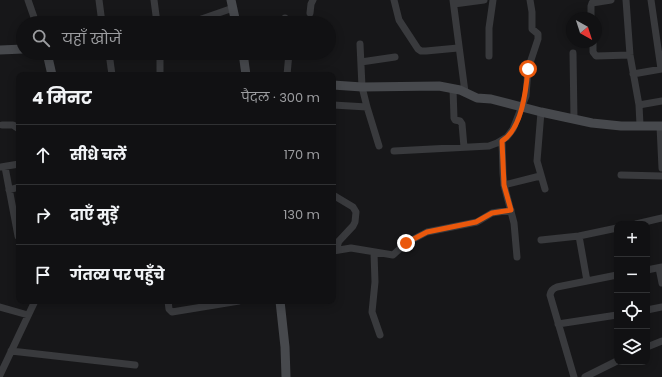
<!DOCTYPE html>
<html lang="hi">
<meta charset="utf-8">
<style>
body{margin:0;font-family:Poppins,"Noto Sans Devanagari",sans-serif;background:#1e1f21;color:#f1f3f6}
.controls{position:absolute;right:12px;bottom:12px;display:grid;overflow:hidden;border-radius:8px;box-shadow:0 2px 10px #0003}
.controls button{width:36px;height:36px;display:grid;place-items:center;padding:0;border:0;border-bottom:1px solid #303133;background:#111113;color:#f1f3f6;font:20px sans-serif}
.compass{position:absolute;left:566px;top:12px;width:36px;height:36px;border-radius:50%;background:#111113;box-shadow:0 2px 10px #0003;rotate:141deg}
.stop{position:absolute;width:12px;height:12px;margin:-9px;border:3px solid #ea580c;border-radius:50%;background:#fff}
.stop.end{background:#ea580c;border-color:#fff;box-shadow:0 1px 4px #0008}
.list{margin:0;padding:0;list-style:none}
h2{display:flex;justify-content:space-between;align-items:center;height:52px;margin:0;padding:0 16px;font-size:17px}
h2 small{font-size:13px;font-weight:400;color:#9c9da0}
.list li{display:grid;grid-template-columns:26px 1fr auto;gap:12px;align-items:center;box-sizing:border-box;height:60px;padding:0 16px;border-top:1px solid #303133}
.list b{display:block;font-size:15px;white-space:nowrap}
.list em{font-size:13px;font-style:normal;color:#9c9da0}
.icon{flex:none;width:22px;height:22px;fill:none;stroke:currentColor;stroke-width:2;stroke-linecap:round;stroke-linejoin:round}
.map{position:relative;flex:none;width:662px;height:377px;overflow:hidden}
.search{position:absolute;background:#111113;box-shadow:0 2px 10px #0003;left:16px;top:16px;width:320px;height:44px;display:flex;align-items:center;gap:10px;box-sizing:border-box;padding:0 14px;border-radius:22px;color:#9c9da0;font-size:15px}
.panel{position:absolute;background:#111113;box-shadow:0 2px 10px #0003;left:16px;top:72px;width:320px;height:232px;border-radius:8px}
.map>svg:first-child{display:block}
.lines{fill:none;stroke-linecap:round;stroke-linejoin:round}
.street{stroke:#393a3d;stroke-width:7}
.secondary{stroke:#47494d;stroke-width:9}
.route{stroke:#ea580c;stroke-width:5}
</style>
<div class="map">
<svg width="662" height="377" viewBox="0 0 662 377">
<rect width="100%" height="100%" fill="#171719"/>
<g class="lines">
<path class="street" d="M28 0 36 23
M99 0 102 23
M154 0 157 23
M394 0 399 20 418 49 421 51H426L458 48
M453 0 465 92
M626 0 630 55 639 105 640 125
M651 0 661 69
M454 4 484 0
M310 13 311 4 313 0
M285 18V23
M591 18V6L592 3 611 0
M190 23 233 8
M593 42V52L596 56 630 55
M360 44 362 87 367 107 379 146
M109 53 112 75
M573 53 574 119
M489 56V28L493 0
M361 62 395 57
M633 74 662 69
M160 75V53
M287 75 289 53
M453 89 454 118 455 120 460 121 462 124 464 147
M333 105 367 107
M639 105 662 101
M541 112 537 161 545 189
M2 125H13L19 129
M660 126 662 168
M502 141 503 173 504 185 514 223 517 257
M394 151 489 146 497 143 507 137 513 129 526 96 528 69 538 39V34L532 29V12L530 0
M1 167 19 164
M5 167 18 236
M621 175 662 176
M504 185 540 176
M9 190 19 187
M333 195 353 207 356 212 355 222 353 226 339 241 336 250
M636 224 662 218
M579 236 587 281
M541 240 579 236 617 228
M333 251 351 248 393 255 406 243 427 232 477 222 492 213 511 210
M374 253 375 282 372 312 380 335
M659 268 662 283
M647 270 662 267
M168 301 169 309 172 312 239 301
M0 307 28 315
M647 310 662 307
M558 324 617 315
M647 347 662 341
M11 351 135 365
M0 375 35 301
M574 377 550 295C551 291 552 289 557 287L617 275
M585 377 617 361"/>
<path class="secondary" d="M231 0 236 23
M0 50 23 49
M47 53 52 75
M243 53 246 75
M333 85 362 87 439 86 460 90 477 98 491 99 541 112 592 123 621 126H662
M280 301 285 347 286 377"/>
</g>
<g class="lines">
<path class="route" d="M406 243 427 232 476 222 492 213 511 210 504 185 502 141C522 129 526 90 528 69"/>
</g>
</svg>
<div class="controls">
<button>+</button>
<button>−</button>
<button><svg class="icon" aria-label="locate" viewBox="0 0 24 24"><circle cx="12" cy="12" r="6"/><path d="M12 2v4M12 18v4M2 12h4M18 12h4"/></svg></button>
<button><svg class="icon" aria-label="layers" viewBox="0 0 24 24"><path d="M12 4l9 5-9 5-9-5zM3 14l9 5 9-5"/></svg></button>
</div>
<svg class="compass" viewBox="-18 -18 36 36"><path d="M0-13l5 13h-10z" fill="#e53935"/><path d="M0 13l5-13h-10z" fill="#9c9da0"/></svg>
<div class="stop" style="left:528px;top:69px"></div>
<div class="stop end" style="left:406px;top:243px"></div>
<div class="search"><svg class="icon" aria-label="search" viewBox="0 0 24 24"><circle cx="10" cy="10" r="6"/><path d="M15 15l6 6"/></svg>यहाँ खोजें</div>
<section class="panel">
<h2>4 मिनट<small>पैदल · 300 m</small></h2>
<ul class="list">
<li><svg class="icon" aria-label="ahead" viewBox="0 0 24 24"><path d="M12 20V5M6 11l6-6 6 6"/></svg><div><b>सीधे चलें</b></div><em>170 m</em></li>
<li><svg class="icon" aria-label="right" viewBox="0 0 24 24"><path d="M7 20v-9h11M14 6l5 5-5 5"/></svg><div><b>दाएँ मुड़ें</b></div><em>130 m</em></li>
<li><svg class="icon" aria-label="arrive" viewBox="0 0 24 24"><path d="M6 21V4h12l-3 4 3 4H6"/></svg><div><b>गंतव्य पर पहुँचे</b></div></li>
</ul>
</section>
</div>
